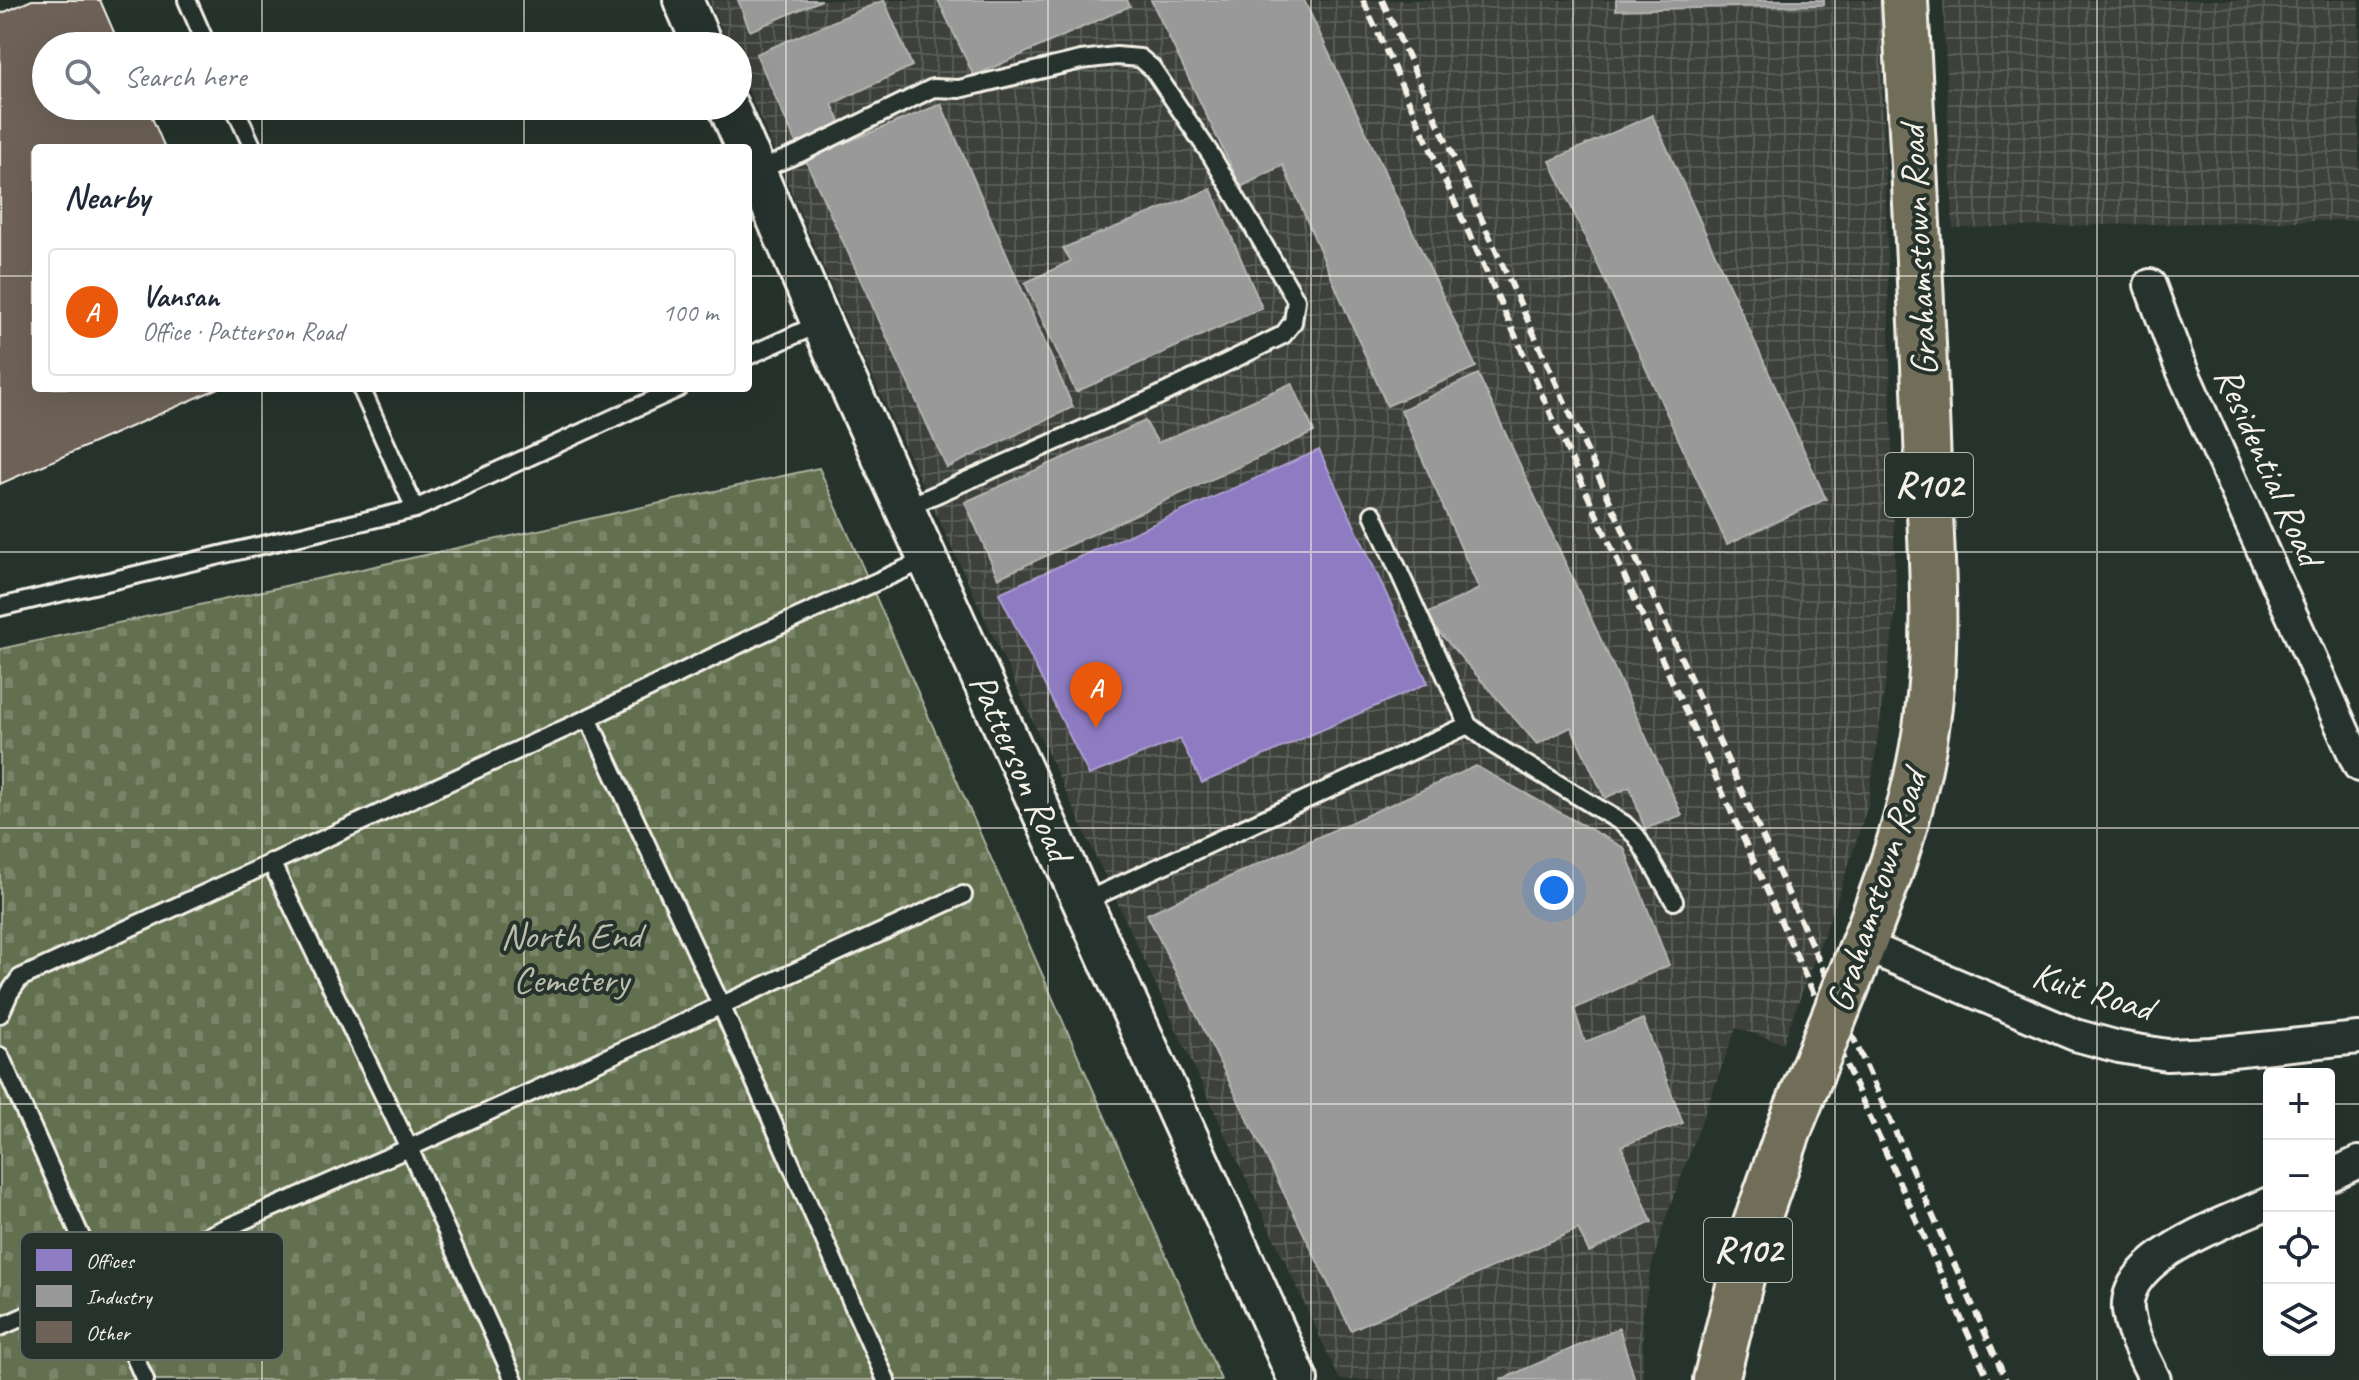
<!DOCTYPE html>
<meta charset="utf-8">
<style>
body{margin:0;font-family:Caveat,sans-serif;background:#f6f6f7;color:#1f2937}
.controls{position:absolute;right:24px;bottom:24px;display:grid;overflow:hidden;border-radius:8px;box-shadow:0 8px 32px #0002}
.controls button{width:72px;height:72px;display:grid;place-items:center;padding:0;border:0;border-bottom:2px solid #e0e1e3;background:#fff;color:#1f2937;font:40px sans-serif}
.you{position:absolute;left:1554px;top:890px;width:28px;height:28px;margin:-20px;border:6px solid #fff;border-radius:50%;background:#1a73e8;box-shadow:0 0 0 12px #1a73e833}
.badge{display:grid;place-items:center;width:52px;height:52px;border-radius:50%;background:#ea580c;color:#fff;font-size:26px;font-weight:700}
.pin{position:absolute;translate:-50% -66px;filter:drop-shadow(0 2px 4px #0008)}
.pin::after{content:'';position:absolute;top:42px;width:28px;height:24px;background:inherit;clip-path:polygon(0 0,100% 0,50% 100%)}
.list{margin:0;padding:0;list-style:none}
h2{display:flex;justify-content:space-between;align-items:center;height:104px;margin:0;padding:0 32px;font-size:34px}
h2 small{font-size:26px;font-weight:400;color:#747a83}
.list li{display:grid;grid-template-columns:52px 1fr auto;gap:24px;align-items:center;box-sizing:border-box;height:128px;margin:0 16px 16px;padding:0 16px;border:2px solid #e0e1e3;border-radius:8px}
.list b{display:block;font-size:30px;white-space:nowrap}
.list p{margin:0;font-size:26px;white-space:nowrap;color:#747a83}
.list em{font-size:26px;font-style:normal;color:#747a83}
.icon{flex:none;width:44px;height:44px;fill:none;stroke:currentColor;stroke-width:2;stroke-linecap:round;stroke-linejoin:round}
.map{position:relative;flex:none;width:2359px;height:1380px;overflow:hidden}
.search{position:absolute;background:#fff;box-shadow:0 8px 32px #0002;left:32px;top:32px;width:720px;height:88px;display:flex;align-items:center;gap:20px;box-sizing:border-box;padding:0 28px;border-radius:44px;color:#747a83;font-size:30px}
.panel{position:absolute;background:#fff;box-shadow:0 8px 32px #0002;left:32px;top:144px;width:720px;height:248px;border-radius:8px}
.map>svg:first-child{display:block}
.industrial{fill:url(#industrial-grid)}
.cemetery{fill:url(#cemetery-stones);stroke:#abb09c;stroke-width:2}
.offices{fill:#8e7cc3;stroke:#ad9fce;stroke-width:2}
.industry{fill:#999;stroke:#b4b3b1;stroke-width:2}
.building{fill:#6e6259;stroke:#f4f1e8;stroke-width:2}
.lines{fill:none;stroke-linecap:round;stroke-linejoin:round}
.service-casing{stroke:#f4f1e8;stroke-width:22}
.minor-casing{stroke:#f4f1e8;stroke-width:36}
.tertiary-casing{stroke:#f4f1e8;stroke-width:44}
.primary-casing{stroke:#f4f1e8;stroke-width:50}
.service{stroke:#26332d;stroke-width:16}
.minor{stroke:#26332d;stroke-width:30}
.tertiary{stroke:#26332d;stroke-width:38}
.primary{stroke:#706e59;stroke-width:44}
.rail{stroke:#f4f1e8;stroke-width:6;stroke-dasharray:12 6;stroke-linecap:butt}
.primary-bridge-casing{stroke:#f4f1e8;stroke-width:50;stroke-linecap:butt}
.primary-bridge{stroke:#706e59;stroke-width:44}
.grid{fill:none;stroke:#f4f1e8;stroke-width:2;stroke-opacity:0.55}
.labels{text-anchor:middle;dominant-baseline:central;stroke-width:8;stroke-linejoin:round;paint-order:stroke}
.shield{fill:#26332d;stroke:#b6b8b0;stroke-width:2}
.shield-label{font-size:36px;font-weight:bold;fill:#f4f1e8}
.street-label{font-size:38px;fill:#f4f1e8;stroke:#26332d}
.park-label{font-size:38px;fill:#babdab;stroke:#26332d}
.key{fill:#26332d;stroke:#646c65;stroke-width:2}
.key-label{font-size:22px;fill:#f4f1e8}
</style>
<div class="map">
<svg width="2359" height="1380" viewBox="0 0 2359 1380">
<defs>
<pattern id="industrial-grid" width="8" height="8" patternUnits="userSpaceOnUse" patternTransform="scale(2)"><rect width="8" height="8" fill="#3c413a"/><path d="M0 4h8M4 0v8" fill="none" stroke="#595d56"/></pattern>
<pattern id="cemetery-stones" width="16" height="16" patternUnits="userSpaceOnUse" patternTransform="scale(2)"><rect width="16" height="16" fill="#626f50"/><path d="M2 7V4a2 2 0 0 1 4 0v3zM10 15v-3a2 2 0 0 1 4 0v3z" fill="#798469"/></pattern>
</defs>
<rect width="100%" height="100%" fill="#26332d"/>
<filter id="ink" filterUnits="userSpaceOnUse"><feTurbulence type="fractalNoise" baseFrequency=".0125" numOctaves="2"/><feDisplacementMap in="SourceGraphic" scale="16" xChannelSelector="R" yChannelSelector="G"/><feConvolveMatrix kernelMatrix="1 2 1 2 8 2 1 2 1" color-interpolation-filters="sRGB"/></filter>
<g filter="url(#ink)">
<path class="industrial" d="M709 0H1881L1896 610 1868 805 1839 894 1783 1043 1736 1028 1664 1223 1651 1268 1643 1314V1380H1340L848 325 738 67V46H729Z
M1943 0H2359V220L1953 228Z"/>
<path class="cemetery" d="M819 468 1221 1380H0V649Z"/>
<path class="offices" d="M1319 450 1428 683 1202 783 1180 739 1089 775 999 593Z"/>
<path class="industry" d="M738 0H822L750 31Z
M884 0 912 66 832 104 841 124 797 145 756 54Z
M938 0H1127L1130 6 974 76Z
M1151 0H1304L1476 367 1387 406 1283 165 1241 187Z
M1616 0H1824V5L1616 10Z
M941 104 1073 407 947 468 805 159Z
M1652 115 1826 499 1727 544 1550 161Z
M1211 189 1262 308 1076 392 1025 283 1071 261 1063 248Z
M1478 374 1682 815 1645 829 1630 787 1605 798 1571 727 1537 744 1424 615 1479 589 1401 410Z
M1292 383 1314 432 998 578 965 502 1145 421 1158 443Z
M1476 766 1624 848 1669 965 1574 1009 1585 1042 1643 1019 1683 1123 1621 1146 1652 1222 1589 1252 1578 1229 1351 1330 1147 914Z
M1619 1328 1635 1380H1500Z"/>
<path class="building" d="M32 0H100L120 46H46V106H147L165 148H36V388H219L0 484V14Z"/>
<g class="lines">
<g class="service-casing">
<path id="service" d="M187 0 207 46
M234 106 253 148
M756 171 800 153 933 88 959 89 1081 60 1116 56 1140 58 1152 68 1211 155 1296 300 1293 322 1283 335 1156 397 905 508
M748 356 821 323
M361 388 415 509
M1373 514 1468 725
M0 607 415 509 679 388
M588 718 721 1005 886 1380
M271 862 409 1148 514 1380
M1083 902 1468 725 1494 745 1624 824 1637 837 1674 901
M0 1014 10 992 20 978 588 718 754 637 927 559
M0 1056 145 1380
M0 1327 409 1148 963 895"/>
</g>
<g class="minor-casing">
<path id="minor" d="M2150 285 2179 363 2359 766
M1863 945 2075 1035 2119 1047 2167 1055 2212 1053 2359 1038
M2329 1176 2359 1162
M2155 1380C2145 1358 2131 1335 2128 1310 2123 1256 2229 1221 2269 1203"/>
</g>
<g class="tertiary-casing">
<path id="tertiary" d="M683 0 703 46
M728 106 746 148
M748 152 821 323 1298 1380"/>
</g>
<g class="primary-casing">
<path id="primary" d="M1857 960C1888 882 1916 804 1927 721 1939 638 1931 551 1928 467 1923 311 1913 156 1905 0
M1716 1380 1751 1238 1791 1124"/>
</g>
<use href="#service" class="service"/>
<use href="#minor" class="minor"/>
<use href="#tertiary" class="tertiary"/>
<use href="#primary" class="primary"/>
<path class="rail" d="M1363 0 1989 1380
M1382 0 1829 983 2006 1380"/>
<g class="primary-bridge-casing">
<path id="primary-bridge" d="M1791 1124 1857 960"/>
</g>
<use href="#primary-bridge" class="primary-bridge"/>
</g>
</g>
<path class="grid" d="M262 0V46M524 0V46M786 0V1380M1048 0V1380M1311 0V1380M1573 0V1380M1835 0V1380M2097 0V1380M262 106V148M524 106V148M0 276H36M748 276H2359M262 388V1380M524 388V1380M0 552H2359M0 828H2359M0 1104H2269M2329 1104H2359"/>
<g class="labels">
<g class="shield">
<rect x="1885" y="453" width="88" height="64" rx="6"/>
<rect x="1704" y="1218" width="88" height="64" rx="6"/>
</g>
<g class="shield-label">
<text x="1929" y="485">R102</text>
<text x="1748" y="1250">R102</text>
</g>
<g class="street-label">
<text transform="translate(1918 251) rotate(-93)">Grahamstown Road</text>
<text transform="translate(2269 466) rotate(66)">Residential Road</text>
<text transform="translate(1021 767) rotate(66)">Patterson Road</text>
<text transform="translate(1876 891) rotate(-72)">Grahamstown Road</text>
<text transform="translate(2093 991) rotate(17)">Kuit Road</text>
</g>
<g class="park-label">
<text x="571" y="935">North End<tspan x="571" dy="44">Cemetery</tspan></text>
</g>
</g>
<rect x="20" y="1232" width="264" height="128" rx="12" class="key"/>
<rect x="36" y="1249" width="36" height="22" fill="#8e7cc3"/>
<rect x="36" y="1285" width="36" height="22" fill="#999"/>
<rect x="36" y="1321" width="36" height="22" fill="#6e6259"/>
<g class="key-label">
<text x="86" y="1268">Offices</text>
<text x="86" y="1304">Industry</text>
<text x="86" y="1340">Other</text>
</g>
</svg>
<div class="controls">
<button>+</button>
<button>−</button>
<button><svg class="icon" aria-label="locate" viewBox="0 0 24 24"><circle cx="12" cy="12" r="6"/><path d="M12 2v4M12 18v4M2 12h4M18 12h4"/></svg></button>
<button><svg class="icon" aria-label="layers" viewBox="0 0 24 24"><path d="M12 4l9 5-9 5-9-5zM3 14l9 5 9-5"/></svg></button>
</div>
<div class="you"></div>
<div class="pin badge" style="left:1096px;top:728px">A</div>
<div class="search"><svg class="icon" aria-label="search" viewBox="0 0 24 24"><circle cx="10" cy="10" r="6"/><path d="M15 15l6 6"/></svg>Search here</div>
<section class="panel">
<h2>Nearby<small></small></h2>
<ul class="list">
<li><span class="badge">A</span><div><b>Vansan</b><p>Office · Patterson Road</p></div><em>100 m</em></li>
</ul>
</section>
</div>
